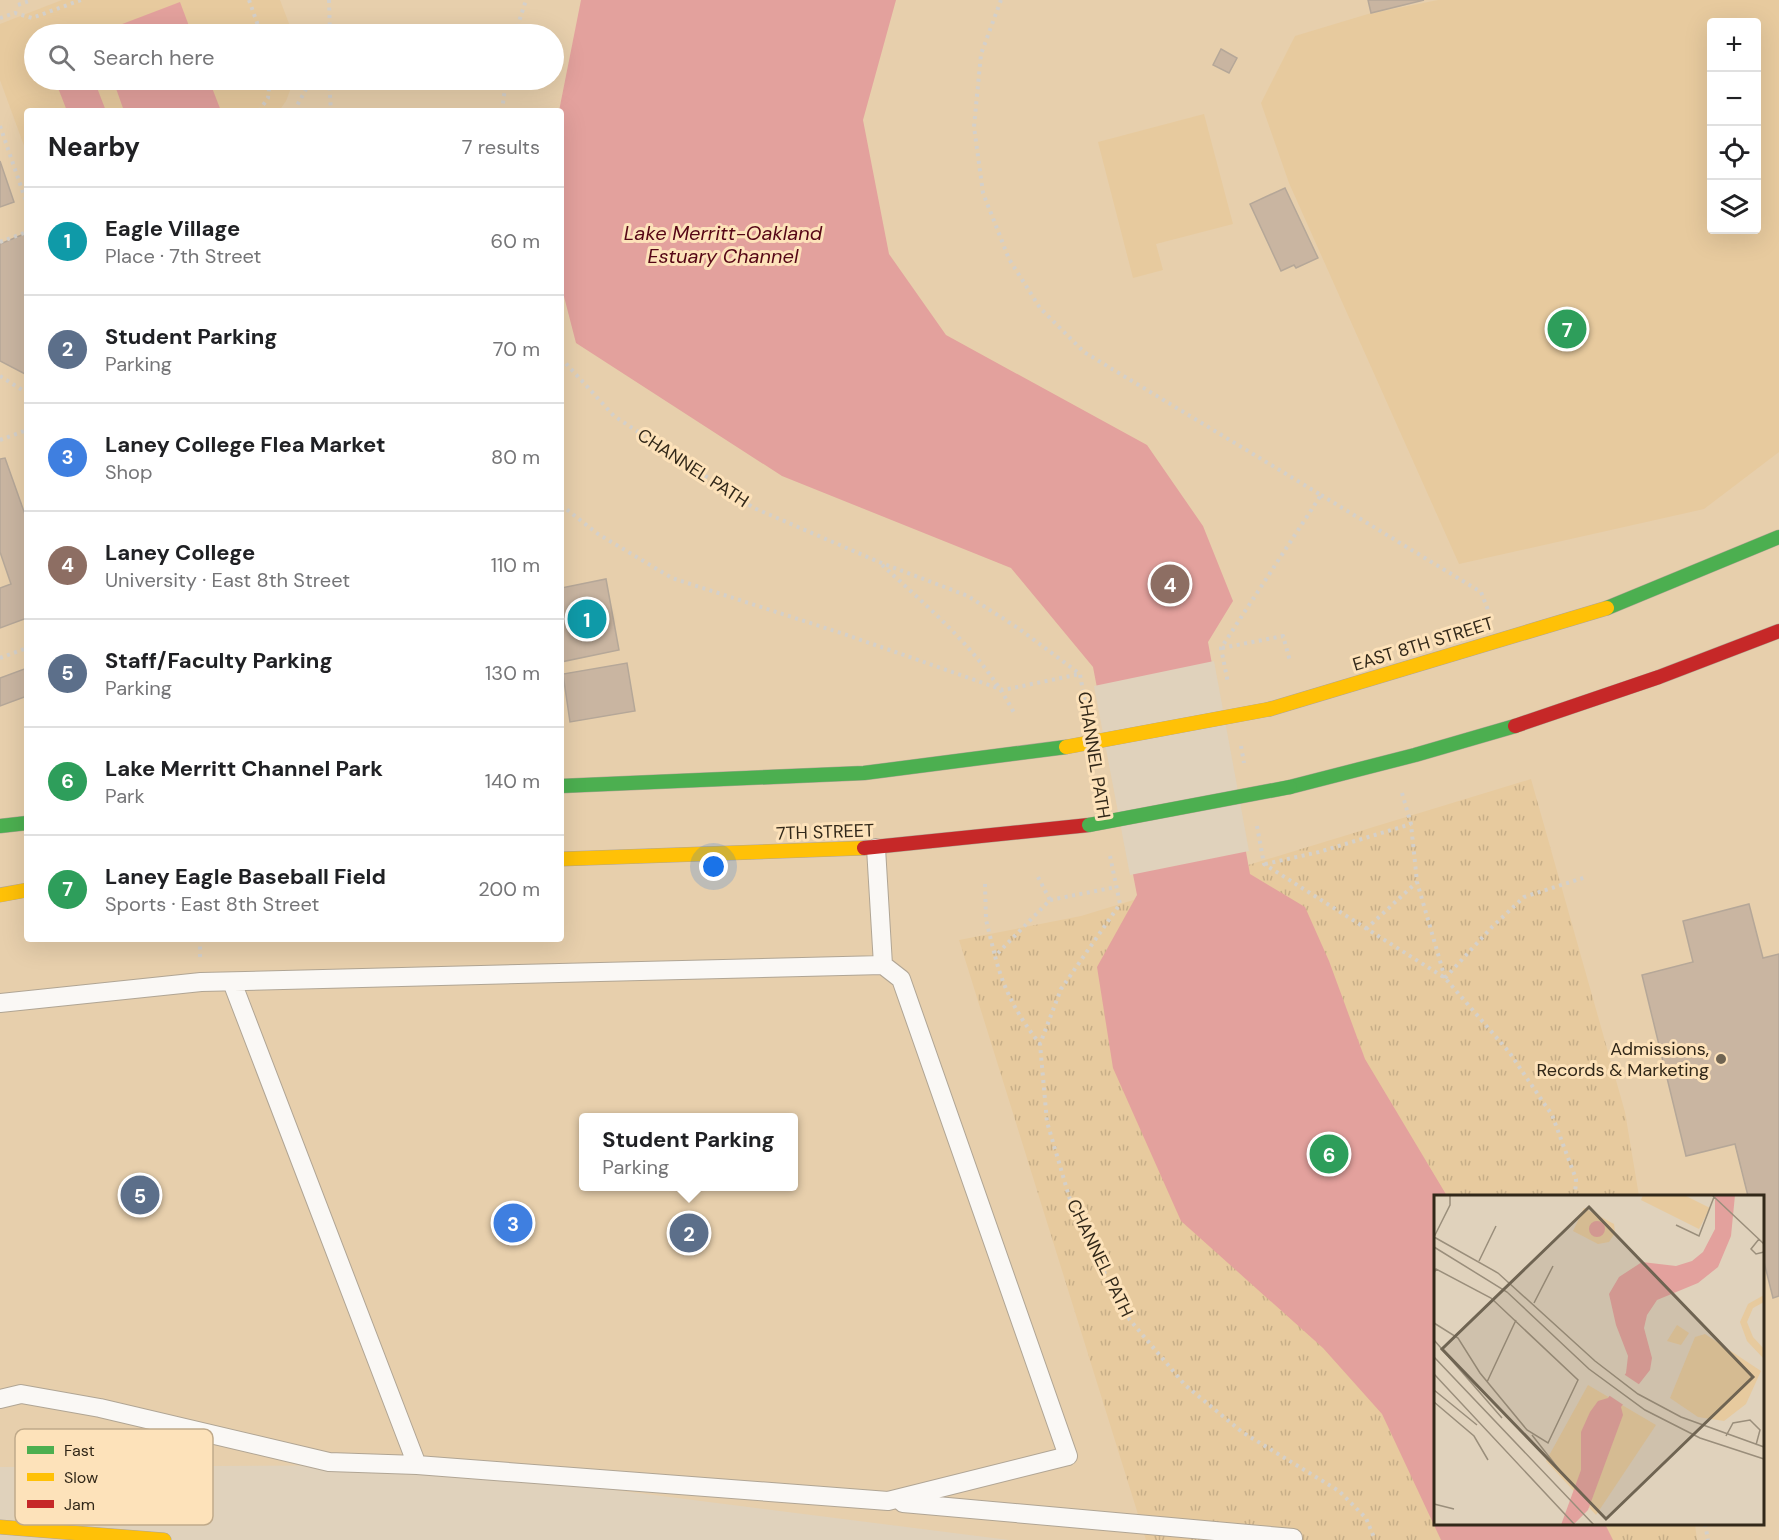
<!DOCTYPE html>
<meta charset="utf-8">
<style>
body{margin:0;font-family:"DM Sans",sans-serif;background:#f6f6f6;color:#202124}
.controls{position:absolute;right:18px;top:18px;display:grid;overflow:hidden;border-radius:6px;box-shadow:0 6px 24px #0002}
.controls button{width:54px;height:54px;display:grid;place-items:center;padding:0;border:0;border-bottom:2px solid #e0e0e0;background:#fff;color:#202124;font:30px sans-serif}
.you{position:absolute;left:714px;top:867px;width:21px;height:21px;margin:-15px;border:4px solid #fff;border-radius:50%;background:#1a73e8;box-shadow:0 0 0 9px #1a73e833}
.badge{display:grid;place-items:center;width:39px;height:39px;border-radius:50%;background:#6f6452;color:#fff;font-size:20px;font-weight:700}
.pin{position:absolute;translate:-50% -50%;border:3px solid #fff;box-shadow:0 2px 6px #0006}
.popup{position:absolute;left:579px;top:1113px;width:219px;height:78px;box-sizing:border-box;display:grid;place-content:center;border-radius:6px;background:#fff;filter:drop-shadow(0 2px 4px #0005);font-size:20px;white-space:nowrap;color:#757577}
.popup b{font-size:22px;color:#202124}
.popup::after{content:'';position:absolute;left:50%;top:100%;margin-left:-12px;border:12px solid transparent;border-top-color:#fff}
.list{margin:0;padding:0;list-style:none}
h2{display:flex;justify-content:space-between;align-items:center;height:78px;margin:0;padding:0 24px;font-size:26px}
h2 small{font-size:20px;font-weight:400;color:#757577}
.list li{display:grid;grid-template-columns:39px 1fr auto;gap:18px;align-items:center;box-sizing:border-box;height:108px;padding:0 24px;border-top:2px solid #e0e0e0}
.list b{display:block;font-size:22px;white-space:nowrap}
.list p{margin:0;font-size:20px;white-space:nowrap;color:#757577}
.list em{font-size:20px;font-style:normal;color:#757577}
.icon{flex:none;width:33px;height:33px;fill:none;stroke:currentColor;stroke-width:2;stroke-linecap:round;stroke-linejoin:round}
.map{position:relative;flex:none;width:1779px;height:1540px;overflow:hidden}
.search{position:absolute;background:#fff;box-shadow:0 6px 24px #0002;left:24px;top:24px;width:540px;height:66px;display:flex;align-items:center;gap:15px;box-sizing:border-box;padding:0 21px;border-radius:33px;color:#757577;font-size:22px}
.panel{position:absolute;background:#fff;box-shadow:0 6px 24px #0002;left:24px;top:108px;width:540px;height:834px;border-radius:6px}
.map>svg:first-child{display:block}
.built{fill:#e7cfac;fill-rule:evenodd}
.grass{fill:#e7ca9e;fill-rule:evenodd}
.park{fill:url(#park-tufts)}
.water{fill:#e3a19d}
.pier{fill:#e0d2bc}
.building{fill:#c9b5a1;stroke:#b5a798;stroke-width:1.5}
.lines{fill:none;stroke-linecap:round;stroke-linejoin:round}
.lane-casing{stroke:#b0a594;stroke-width:20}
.fast-casing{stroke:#b0a594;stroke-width:15}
.slow-casing{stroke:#b0a594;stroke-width:15}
.jam-casing{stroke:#b0a594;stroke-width:15}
.path{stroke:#d4d0ca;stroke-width:4;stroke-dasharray:3 4.5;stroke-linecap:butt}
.lane{stroke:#faf8f5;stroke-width:18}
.fast{stroke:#4caf50;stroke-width:14}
.slow{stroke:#ffc107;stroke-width:14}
.jam{stroke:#c62828;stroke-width:14}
.fast-bridge-casing{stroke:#b0a594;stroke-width:15;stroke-linecap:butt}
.slow-bridge-casing{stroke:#b0a594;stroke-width:15;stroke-linecap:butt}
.fast-bridge{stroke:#4caf50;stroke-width:14}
.slow-bridge{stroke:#ffc107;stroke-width:14}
.poi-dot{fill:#6f6452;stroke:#fde2ba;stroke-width:2}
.labels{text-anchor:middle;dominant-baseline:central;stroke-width:6;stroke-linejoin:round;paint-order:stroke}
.street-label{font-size:18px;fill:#322819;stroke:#fde2ba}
.poi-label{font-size:18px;fill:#322819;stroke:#fde2ba;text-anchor:end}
.water-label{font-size:20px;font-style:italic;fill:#560616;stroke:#fde2ba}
.inset-road{fill:none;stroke:#9a8e7b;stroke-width:1.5}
.view{fill:#6f6452;fill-opacity:0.15;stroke:#6f6452;stroke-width:3}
.inset-edge{fill:none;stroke:#322819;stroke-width:3}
.key{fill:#fde2ba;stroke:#c0aa8a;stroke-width:1.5}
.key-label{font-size:16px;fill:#322819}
</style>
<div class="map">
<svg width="1779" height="1540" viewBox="0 0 1779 1540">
<defs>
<pattern id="park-tufts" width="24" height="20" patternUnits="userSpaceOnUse" patternTransform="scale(1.5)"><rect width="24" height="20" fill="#e7ca9e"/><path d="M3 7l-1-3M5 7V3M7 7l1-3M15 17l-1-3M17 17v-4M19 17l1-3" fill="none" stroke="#c7ae88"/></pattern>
</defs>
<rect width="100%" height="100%" fill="#e0d2bc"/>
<path class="built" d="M0 0H1779V1540H1009L417 1465 0 1467ZM1712 22H1756V230H1712ZM34 34H554V80H34ZM27 111H561V939H27ZM584 1118H794V1186H584ZM1436 1196H1762V1524H1436Z"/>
<path class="grass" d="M62 0H280L293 34H34V80H294L286 101 279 111H27V154L0 80V24Z
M1438 0H1779V452L1704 509 1459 564 1289 183 1261 103 1295 36 1368 14ZM1712 22H1756V230H1712Z
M1204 114 1233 224 1156 244 1163 270 1133 278 1098 142Z"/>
<path class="park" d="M1531 779 1625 1112 1639 1196H1436V1524H1695L1697 1540H1146L959 940 1081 916Z"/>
<path class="water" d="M581 0H896L863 120 889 254 946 335 1147 445 1203 526 1233 601 1208 642 1250 874 1305 907 1329 961 1365 1059 1447 1196H1436V1524H1605L1613 1540H1441L1382 1414 1323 1348 1181 1221 1113 1068 1097 967 1137 895 1093 667 1011 568 782 476 576 343 561 285V111H559Z
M180 2 192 34H96Z
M55 80H94L106 111H67Z
M113 80H209L221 111H124Z"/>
<path class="pier" d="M1214 661 1249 851 1130 875 1094 686Z"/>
<path class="building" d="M1368 0H1424L1371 13Z
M1221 49 1237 58 1229 73 1213 65Z
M0 161 14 202 0 207Z
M1285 188 1318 258 1296 268 1294 265 1281 271 1250 204Z
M24 234 27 242V375L0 361V244Z
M5 458 27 520V618L0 628V588L11 584 0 552V459Z
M606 579 619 650 561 662V588Z
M627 663 635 711 570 722 563 674Z
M27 668V696L0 706V678Z
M1749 904 1763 958 1779 954V1296L1773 1298 1762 1254V1196H1748L1735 1144 1686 1156 1642 975 1693 962 1683 921Z"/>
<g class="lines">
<g class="lane-casing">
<path id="lane" d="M876 848 883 965
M232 982 417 1465
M0 1003 201 982 883 965 901 979 1068 1456 888 1501 417 1465 329 1462 100 1408 21 1394 0 1399
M903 1503 1293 1538"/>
</g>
<g class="fast-casing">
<path id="fast" d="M1607 608 1779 537
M561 786 864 773 1066 747
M1290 787 1415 755 1515 726
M0 826 27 823"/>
</g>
<g class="slow-casing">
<path id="slow" d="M1270 709 1607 608
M561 859 864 848
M0 895 27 890
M0 1527 164 1540"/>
</g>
<g class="jam-casing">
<path id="jam" d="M1515 726 1659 677 1779 631
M864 848 1089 825"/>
</g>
<path class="path" d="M249 0 261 34
M329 0 330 34
M1001 0 981 54 974 127 983 193 1009 259 1040 308 1084 352 1321 495 1221 648 1228 683
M18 5 32 0
M0 18 15 13 32 18 81 0
M515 34 526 0
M329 80 331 111
M259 111 268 98 270 80
M294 111 311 80
M502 111 506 80
M0 126 27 204
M0 242 27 232
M561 358 614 416 754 508 879 562 968 596 1018 628 1080 674 1086 709
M0 376 27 393
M0 440 27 430
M1321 495 1481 592 1488 610
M561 505 598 534 672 578 847 635 1003 690 1080 674
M882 565C930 609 983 653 1014 713
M1222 648 1283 636 1290 661
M0 658 27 648
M1241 746 1244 763
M1402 793 1411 824 1417 882 1445 978
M1257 826 1264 864 1445 978 1509 1052 1552 1115 1576 1179 1575 1196
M1110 856 1120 904 1061 989 1040 1044 1047 1122 1071 1203 1124 1313 1185 1385 1242 1432 1339 1491 1366 1518 1375 1540
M1265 864 1319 852 1411 824
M1038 877 1050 900 995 956C1004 991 1018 1016 1040 1044
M985 884 986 920 995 956
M1050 900 1116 887
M1366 929 1417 882
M200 939V957
M1445 978 1492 927 1524 897 1586 877
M1705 1524 1708 1540"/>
<use href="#lane" class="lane"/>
<use href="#fast" class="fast"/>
<use href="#slow" class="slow"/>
<use href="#jam" class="jam"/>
<g class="fast-bridge-casing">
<path id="fast-bridge" d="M1089 825 1290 787"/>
</g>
<g class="slow-bridge-casing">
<path id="slow-bridge" d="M1066 747 1270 709"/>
</g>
<use href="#fast-bridge" class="fast-bridge"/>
<use href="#slow-bridge" class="slow-bridge"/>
</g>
<circle class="poi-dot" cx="1721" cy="1059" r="6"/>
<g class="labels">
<g class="street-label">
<text transform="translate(693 468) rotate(33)">CHANNEL PATH</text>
<text transform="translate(1423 644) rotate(-17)">EAST 8TH STREET</text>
<text transform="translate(1094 755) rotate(81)">CHANNEL PATH</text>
<text transform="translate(825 832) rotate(-2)">7TH STREET</text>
<text transform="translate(1100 1258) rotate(64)">CHANNEL PATH</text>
</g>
<g class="poi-label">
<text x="1709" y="1049">Admissions,<tspan x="1709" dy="21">Records &amp; Marketing</tspan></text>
</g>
<g class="water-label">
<text x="723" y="233">Lake Merritt-Oakland<tspan x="723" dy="23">Estuary Channel</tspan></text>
</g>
</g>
<g transform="translate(1434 1195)">
<rect width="330" height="330" fill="#e0d2bc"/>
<path d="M150 13 180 29 181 38 175 47 164 49 139 36ZM330 100V107L319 113 313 127 319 142 330 154V164L313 146 306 127 314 109ZM243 130 255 138 247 150 233 146ZM271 139 327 176 312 209 290 226 264 222 236 203 261 142Z" fill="#e7ca9e"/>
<path d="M209 0H250L276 13 265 34 207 5ZM154 190 222 230 162 320 112 266Z" fill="#e7ca9e"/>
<path d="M281 0H301L297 41 284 72 264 88 223 105 213 120 210 133 218 163 216 175 187 212 189 220 154 315 139 330H127L147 275V237L156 217 164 206 174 203 192 178 194 161 182 130 175 99 185 82 208 67 242 71 258 66 269 57 281 34ZM155 34a8 8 0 1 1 16 0a8 8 0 1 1-16 0Z" fill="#e3a19d"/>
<path d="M188 178 206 190 191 211 173 199Z" fill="#e0d2bc"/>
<path class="inset-road" d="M278 0 330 49M242 30 265 41 280 2M0 42 64 78 161 166 204 199 247 222 330 252M0 42 16 10V0M325 44 317 54 322 59 330 57M0 52 73 97 155 174 211 215 266 243 330 264M45 66 62 31M0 78 2 74 57 103 144 185 114 248 93 235 46 178 24 143 0 128M100 108 119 71M0 145 68 223M0 162 160 330M0 179 141 330M53 187 82 125M0 195 43 230M0 207 40 241 54 265M98 240 127 277M292 241 299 228 316 225 326 235 322 250M0 309 20 314"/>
<path class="view" d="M155 12 319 182 172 324 8 154Z"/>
<rect width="330" height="330" class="inset-edge"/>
</g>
<rect x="15" y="1429" width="198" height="96" rx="9" class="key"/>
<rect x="27" y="1446" width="27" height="8" fill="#4caf50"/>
<rect x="27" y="1473" width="27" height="8" fill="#ffc107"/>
<rect x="27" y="1500" width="27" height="8" fill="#c62828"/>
<g class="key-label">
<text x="64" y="1456">Fast</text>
<text x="64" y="1483">Slow</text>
<text x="64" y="1510">Jam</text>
</g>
</svg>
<div class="controls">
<button>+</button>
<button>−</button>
<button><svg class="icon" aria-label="locate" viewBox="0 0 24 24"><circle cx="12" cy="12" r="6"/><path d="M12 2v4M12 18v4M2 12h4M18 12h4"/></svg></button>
<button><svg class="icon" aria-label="layers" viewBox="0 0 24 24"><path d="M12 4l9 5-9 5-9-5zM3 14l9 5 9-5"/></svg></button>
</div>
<div class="you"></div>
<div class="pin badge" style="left:587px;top:619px;background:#0f9aa8">1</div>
<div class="pin badge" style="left:689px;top:1233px;background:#5c6f8a">2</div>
<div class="popup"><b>Student Parking</b>Parking</div>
<div class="pin badge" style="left:513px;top:1223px;background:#3f7fe0">3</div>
<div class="pin badge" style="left:1170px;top:584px;background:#8d6e63">4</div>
<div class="pin badge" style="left:140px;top:1195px;background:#5c6f8a">5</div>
<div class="pin badge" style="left:1329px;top:1154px;background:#2e9e5b">6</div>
<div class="pin badge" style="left:1567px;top:329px;background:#2e9e5b">7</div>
<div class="search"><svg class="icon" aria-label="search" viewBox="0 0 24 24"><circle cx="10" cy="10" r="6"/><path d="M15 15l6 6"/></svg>Search here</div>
<section class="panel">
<h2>Nearby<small>7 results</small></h2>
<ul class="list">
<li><span class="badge" style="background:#0f9aa8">1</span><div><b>Eagle Village</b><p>Place · 7th Street</p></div><em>60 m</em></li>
<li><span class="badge" style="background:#5c6f8a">2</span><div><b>Student Parking</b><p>Parking</p></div><em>70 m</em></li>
<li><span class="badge" style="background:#3f7fe0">3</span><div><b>Laney College Flea Market</b><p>Shop</p></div><em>80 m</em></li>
<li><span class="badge" style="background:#8d6e63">4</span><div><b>Laney College</b><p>University · East 8th Street</p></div><em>110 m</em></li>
<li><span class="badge" style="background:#5c6f8a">5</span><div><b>Staff/Faculty Parking</b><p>Parking</p></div><em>130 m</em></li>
<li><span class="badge" style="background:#2e9e5b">6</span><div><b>Lake Merritt Channel Park</b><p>Park</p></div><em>140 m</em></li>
<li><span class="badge" style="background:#2e9e5b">7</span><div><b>Laney Eagle Baseball Field</b><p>Sports · East 8th Street</p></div><em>200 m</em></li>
</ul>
</section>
</div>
